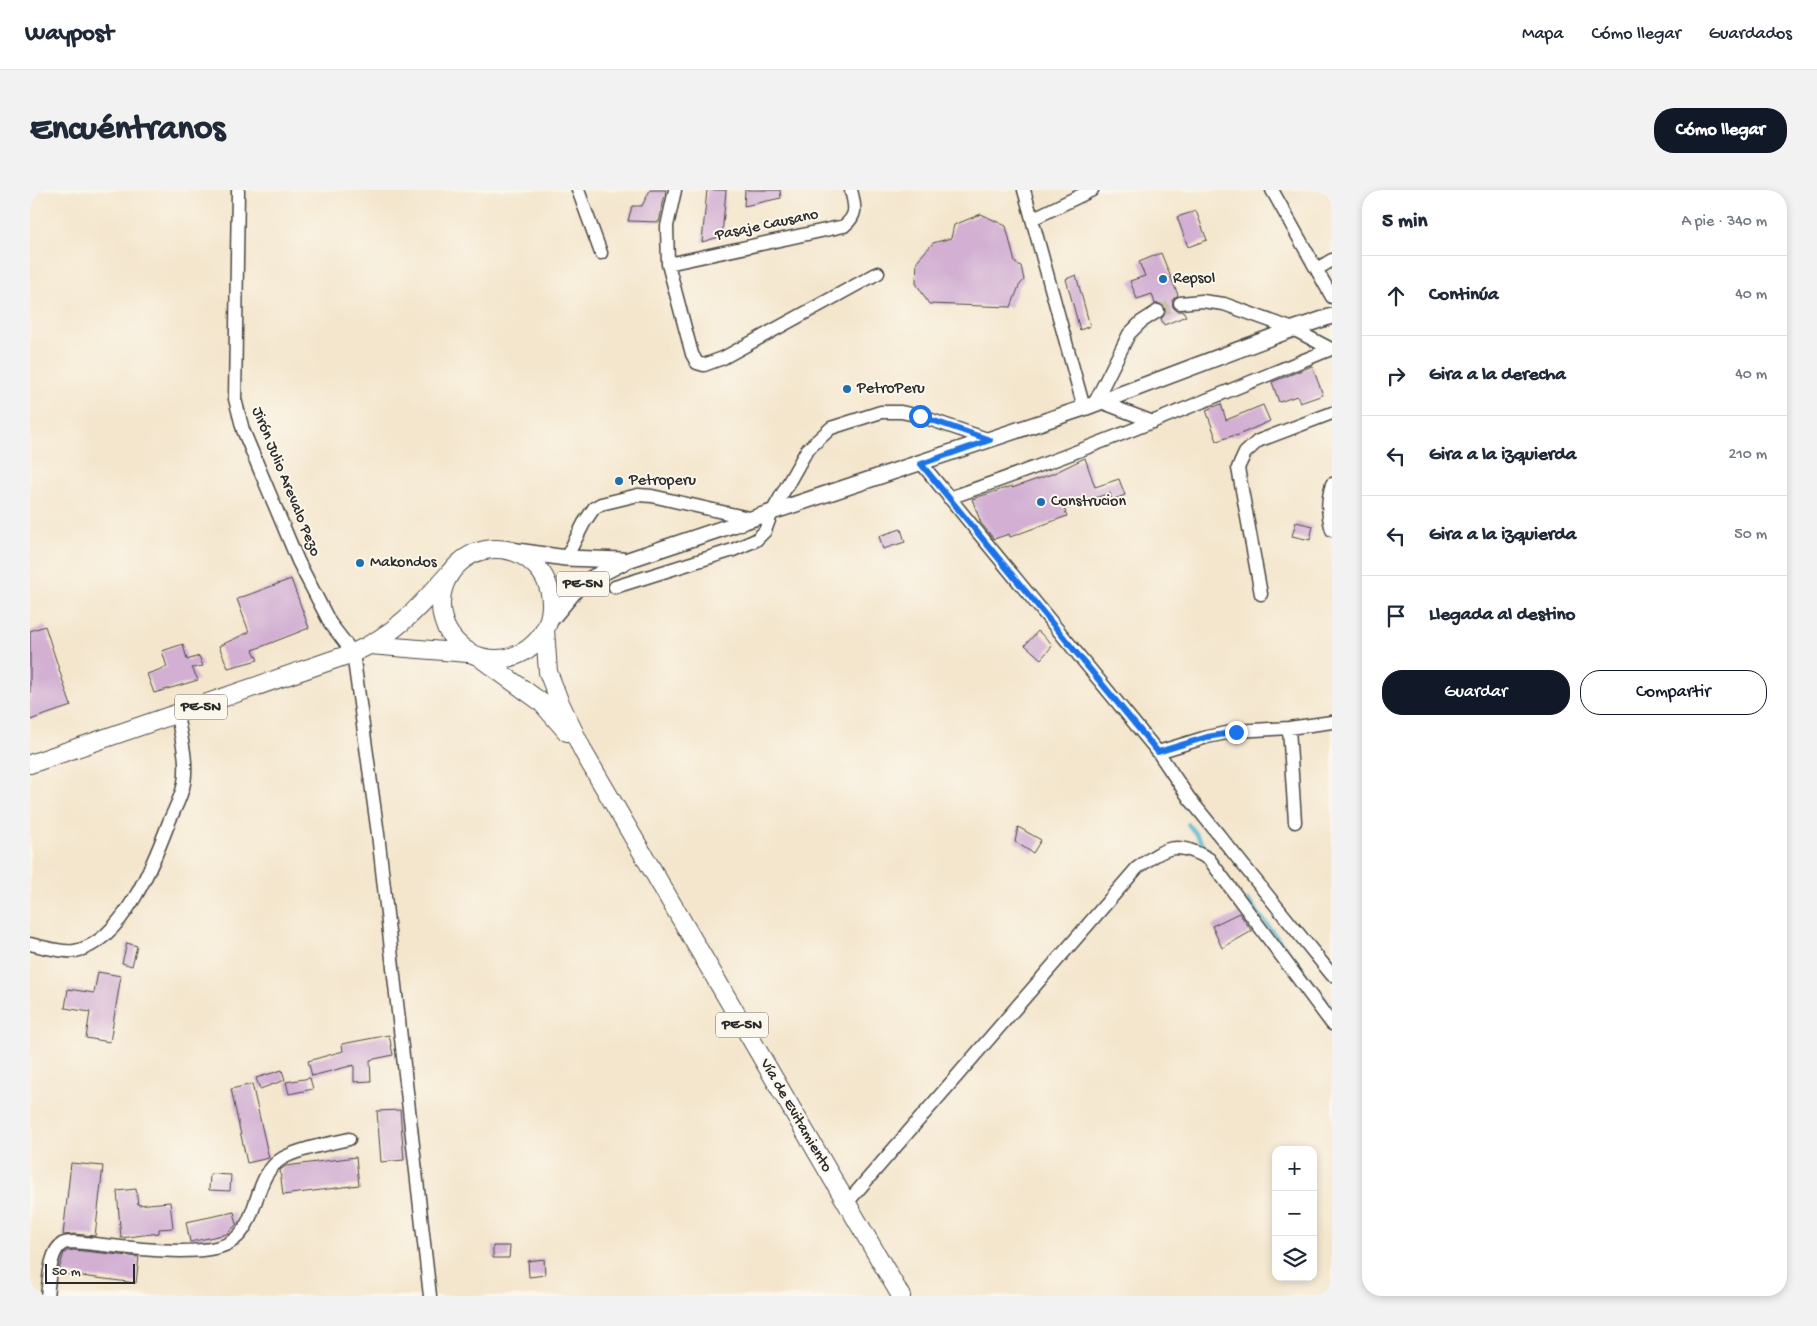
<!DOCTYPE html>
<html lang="es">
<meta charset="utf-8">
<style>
body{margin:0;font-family:"Gochi Hand",sans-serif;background:#f2f2f3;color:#1f2937}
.controls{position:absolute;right:15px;bottom:15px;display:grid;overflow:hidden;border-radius:10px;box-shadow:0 2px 8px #0003}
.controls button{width:45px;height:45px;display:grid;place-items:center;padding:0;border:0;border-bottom:1px solid #e0e1e3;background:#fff;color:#1f2937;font:25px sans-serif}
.scale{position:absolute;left:15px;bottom:12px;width:90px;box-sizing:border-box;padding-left:5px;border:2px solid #2b2b2b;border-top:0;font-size:14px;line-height:18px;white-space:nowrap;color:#2b2b2b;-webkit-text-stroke:4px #fbf7ec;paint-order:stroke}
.stop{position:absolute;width:15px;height:15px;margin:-11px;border:4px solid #1a73e8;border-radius:50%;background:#fff}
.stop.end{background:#1a73e8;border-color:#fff;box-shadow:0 1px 5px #0008}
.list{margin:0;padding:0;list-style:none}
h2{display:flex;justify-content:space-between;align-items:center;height:65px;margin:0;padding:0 20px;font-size:21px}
h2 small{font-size:16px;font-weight:400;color:#747a83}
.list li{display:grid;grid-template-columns:32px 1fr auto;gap:15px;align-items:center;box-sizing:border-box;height:80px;padding:0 20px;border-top:1px solid #e0e1e3}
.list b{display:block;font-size:19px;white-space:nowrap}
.list em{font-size:16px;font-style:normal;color:#747a83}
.actions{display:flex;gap:10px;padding:15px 20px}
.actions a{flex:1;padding:11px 0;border:1px solid #111827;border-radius:20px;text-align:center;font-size:18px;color:#111827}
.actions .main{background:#111827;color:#fff}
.icon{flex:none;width:28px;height:28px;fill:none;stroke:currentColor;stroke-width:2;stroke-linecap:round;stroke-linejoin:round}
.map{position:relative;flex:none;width:1302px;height:1106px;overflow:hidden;border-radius:20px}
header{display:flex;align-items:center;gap:30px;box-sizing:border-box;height:70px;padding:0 25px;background:#fff;border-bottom:1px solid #e0e1e3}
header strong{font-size:24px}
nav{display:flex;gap:28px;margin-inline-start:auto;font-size:18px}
.intro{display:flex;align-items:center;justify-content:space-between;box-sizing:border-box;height:120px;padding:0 30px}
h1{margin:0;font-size:35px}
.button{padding:12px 22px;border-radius:20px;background:#111827;color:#fff;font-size:18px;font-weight:700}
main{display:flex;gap:30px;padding:0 30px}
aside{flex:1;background:#fff;border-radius:20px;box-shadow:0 2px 8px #0003}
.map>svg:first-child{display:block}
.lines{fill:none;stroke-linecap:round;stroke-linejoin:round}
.stream{stroke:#55b9d3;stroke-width:4}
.building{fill:#d2afd3}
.minor-tunnel{stroke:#ccc1ad;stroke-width:12;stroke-dasharray:12 6;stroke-linecap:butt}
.minor-casing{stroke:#494743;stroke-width:15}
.major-casing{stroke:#494743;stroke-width:18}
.highway-casing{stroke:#494743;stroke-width:20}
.minor{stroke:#fff;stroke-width:12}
.major{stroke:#fff;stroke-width:15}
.highway{stroke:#fff;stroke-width:18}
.route{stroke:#1a73e8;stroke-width:6}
.poi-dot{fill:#1f6fb2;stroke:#fbf7ec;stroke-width:2}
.labels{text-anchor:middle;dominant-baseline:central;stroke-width:4;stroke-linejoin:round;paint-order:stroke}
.shield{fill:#fbf7ec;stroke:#696865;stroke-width:1}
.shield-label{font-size:15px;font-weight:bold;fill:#2b2b2b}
.street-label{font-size:16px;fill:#2b2b2b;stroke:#fbf7ec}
.poi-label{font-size:16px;fill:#2b2b2b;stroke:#fbf7ec;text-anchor:start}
</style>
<header>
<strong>Waypost</strong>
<nav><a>Mapa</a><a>Cómo llegar</a><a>Guardados</a></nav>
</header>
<div class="intro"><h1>Encuéntranos</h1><a class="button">Cómo llegar</a></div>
<main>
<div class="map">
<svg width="1302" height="1106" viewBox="0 0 1302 1106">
<rect width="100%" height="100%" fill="#fbf7ec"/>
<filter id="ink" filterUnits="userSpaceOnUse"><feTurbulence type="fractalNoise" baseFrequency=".02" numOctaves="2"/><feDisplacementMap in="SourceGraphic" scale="10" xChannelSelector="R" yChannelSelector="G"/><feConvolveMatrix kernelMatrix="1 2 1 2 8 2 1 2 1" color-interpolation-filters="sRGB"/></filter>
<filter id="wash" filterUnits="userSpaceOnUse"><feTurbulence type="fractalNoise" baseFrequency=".0096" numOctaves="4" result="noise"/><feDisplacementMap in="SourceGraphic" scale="20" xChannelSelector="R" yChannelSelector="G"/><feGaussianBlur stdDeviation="1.12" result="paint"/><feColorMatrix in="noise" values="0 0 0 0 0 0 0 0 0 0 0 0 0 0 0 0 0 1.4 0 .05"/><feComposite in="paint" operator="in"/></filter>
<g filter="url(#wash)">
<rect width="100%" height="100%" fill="#f4e6cd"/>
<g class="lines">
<path class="stream" d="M1158 634 1182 666
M1218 710 1302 818"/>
</g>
<g id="blocks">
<path class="building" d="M620 0H636L629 32 598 31 602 16H612Z
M677 0H696L692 46 672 52Z
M715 0H750L751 8 714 16Z
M1166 21 1177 50 1158 57 1147 27Z
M951 24 976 36 985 73 991 76 994 90 989 96 981 117 899 114 886 93 887 71 903 53 921 48 924 35Z
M1131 63 1148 105 1142 110 1143 117 1147 121H1153L1156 126 1134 135 1131 129 1135 124 1134 116 1131 114H1125L1122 104 1107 109 1100 91 1115 86 1109 72Z
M1046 85 1060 136 1050 140 1036 89Z
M1282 176 1293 205 1270 213 1267 206 1249 212 1242 192Z
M1191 214 1196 230 1233 215 1240 231 1206 246 1205 245 1187 251 1176 220Z
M1055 268 1065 297 1089 289 1095 305 1082 310 1080 303 1034 318 1037 326 980 347 979 344 964 349 951 333 942 309 982 296V298L1022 284Z
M1266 332 1283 336 1280 350 1262 346Z
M871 339 875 352 853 359 849 346Z
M261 389 279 438 223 460 228 470 198 478 189 456 219 442 207 409Z
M15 436 41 516 0 530V441Z
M1008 441 1023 455 1011 469 995 455Z
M153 454 157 470 169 466 173 476 162 478 168 490 124 503 117 484 137 477 132 461Z
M988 637 1011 650 1003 663 985 652Z
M1209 723 1222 741 1192 758 1182 736Z
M97 753 107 756 102 776 92 773Z
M68 782 91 786 80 852 56 848 60 822 35 818 38 799 64 803Z
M359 845 363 865 340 870 341 891 324 892V875L282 886 278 871 313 861 312 854Z
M252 880 255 890 230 899 226 888Z
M280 888 283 899 259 904 256 892Z
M222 894 239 968 217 973 201 899Z
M370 920 374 970 351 972 347 921Z
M326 967 329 995 253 1005 250 980 256 976Z
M41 973 73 976 65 1046 44 1044 33 1045Z
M180 984 201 985 200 1001 179 1000Z
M106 999 108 1015 140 1012 143 1038 129 1039V1043L91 1048 87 1001Z
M204 1022 207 1034 197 1044 160 1052 156 1032Z
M463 1056H480L479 1068H463Z
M44 1060 109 1067 106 1093 28 1083 34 1063 37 1061Z
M514 1069 515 1085 499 1087 498 1071Z"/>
</g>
</g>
<g filter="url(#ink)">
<use href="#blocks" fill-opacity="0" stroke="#494743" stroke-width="1"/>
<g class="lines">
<path class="minor-tunnel" d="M1128 121 1150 113"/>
<g class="minor-casing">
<path id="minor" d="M208 0 205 209 213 240 268 371 300 433 323 463 348 644 400 1106
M548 0 571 63
M645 0 637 36 638 74 662 164 667 173 674 175 693 168 848 83
M994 0 1054 218
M1242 0 1302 107
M1002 29 1062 0
M638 74 814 36C828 25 825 16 821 0
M1287 79 1302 70
M1150 113 1172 111 1194 114 1263 139 1301 159
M1071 212 1123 232
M1064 214 1099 144 1111 132 1128 121
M891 273 1128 562 1159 608 1302 785
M1302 294C1297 311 1297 323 1302 340
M919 308C1048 264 1174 211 1301 159
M536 368 554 333 564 318 571 314 608 305 622 306 723 329
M585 397 703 360 726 350 735 341 742 322 777 260 801 238 851 222H871L890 226 960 250
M1231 404 1208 278 1215 263 1228 251 1302 223
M1259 538 1265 632
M1128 562 1177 547 1206 541 1259 538 1302 532
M0 754C12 757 34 763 45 761 93 752 124 672 139 632 144 620 152 606 154 593 158 570 151 548 147 525
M816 1014 1107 678C1136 657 1146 650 1179 669L1302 834
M17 1106C19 1093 19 1062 32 1054 35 1052 41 1052 44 1052 81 1055 169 1070 199 1053 231 1035 221 986 253 968 271 958 299 954 319 949"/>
</g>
<g class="major-casing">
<path id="major" d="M473 359 536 368 592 370
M518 433 548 397 564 387 598 370 1054 218 1263 139 1302 126"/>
</g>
<g class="highway-casing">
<path id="highway" d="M411 414a55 55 0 1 1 110 0a55 55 0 1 1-110 0Z
M515 440 518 482 530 513 554 563 871 1106
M340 455 438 463
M453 470 511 512 537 542
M0 574 323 463C367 444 391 415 422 380"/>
</g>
<use href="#minor" class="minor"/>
<use href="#major" class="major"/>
<use href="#highway" class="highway"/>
</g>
</g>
<g class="lines" filter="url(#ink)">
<path class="route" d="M890 226 960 250 891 274 1128 562 1177 547 1206 542"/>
</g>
<g class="poi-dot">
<circle cx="1133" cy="89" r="5"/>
<circle cx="817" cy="199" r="5"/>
<circle cx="589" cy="291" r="5"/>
<circle cx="1011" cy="312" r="5"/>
<circle cx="330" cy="373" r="5"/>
</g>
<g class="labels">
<g class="shield">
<rect x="527" y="381.5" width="52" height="25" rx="4"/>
<rect x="145" y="504.5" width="52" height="25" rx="4"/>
<rect x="686" y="822.5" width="52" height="25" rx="4"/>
</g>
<g class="shield-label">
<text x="553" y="394">PE-5N</text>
<text x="171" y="517">PE-5N</text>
<text x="712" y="835">PE-5N</text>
</g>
<g class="street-label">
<text transform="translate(737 36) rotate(-12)">Pasaje Causano</text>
<text transform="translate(255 292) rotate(68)">Jirón Julio Arevalo Pezo</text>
<text transform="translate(765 926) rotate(60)">Vía de Evitamiento</text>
</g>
<g class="poi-label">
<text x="1143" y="89">Repsol</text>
<text x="827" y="199">PetroPeru</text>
<text x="599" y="291">Petroperu</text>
<text x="1021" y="312">Construcion</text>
<text x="340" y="373">Makondos</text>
</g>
</g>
</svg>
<div class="controls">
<button>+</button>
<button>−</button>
<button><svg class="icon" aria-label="layers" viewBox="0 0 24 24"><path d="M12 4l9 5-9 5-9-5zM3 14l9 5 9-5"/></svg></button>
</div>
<div class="scale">50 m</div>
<div class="stop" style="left:890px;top:226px"></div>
<div class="stop end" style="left:1206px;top:542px"></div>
</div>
<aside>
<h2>5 min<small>A pie · 340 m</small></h2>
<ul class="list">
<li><svg class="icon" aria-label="ahead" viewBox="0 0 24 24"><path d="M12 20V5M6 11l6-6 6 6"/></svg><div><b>Continúa</b></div><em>40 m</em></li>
<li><svg class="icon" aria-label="right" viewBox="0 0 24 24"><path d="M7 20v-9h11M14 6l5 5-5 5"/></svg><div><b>Gira a la derecha</b></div><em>40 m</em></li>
<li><svg class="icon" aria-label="left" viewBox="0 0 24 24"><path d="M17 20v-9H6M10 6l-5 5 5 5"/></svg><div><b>Gira a la izquierda</b></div><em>210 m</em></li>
<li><svg class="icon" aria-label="left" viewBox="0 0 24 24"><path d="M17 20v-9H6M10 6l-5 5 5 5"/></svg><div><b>Gira a la izquierda</b></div><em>50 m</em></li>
<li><svg class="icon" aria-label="arrive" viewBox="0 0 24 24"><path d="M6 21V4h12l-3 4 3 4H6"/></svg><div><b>Llegada al destino</b></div></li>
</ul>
<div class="actions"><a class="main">Guardar</a><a>Compartir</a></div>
</aside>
</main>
